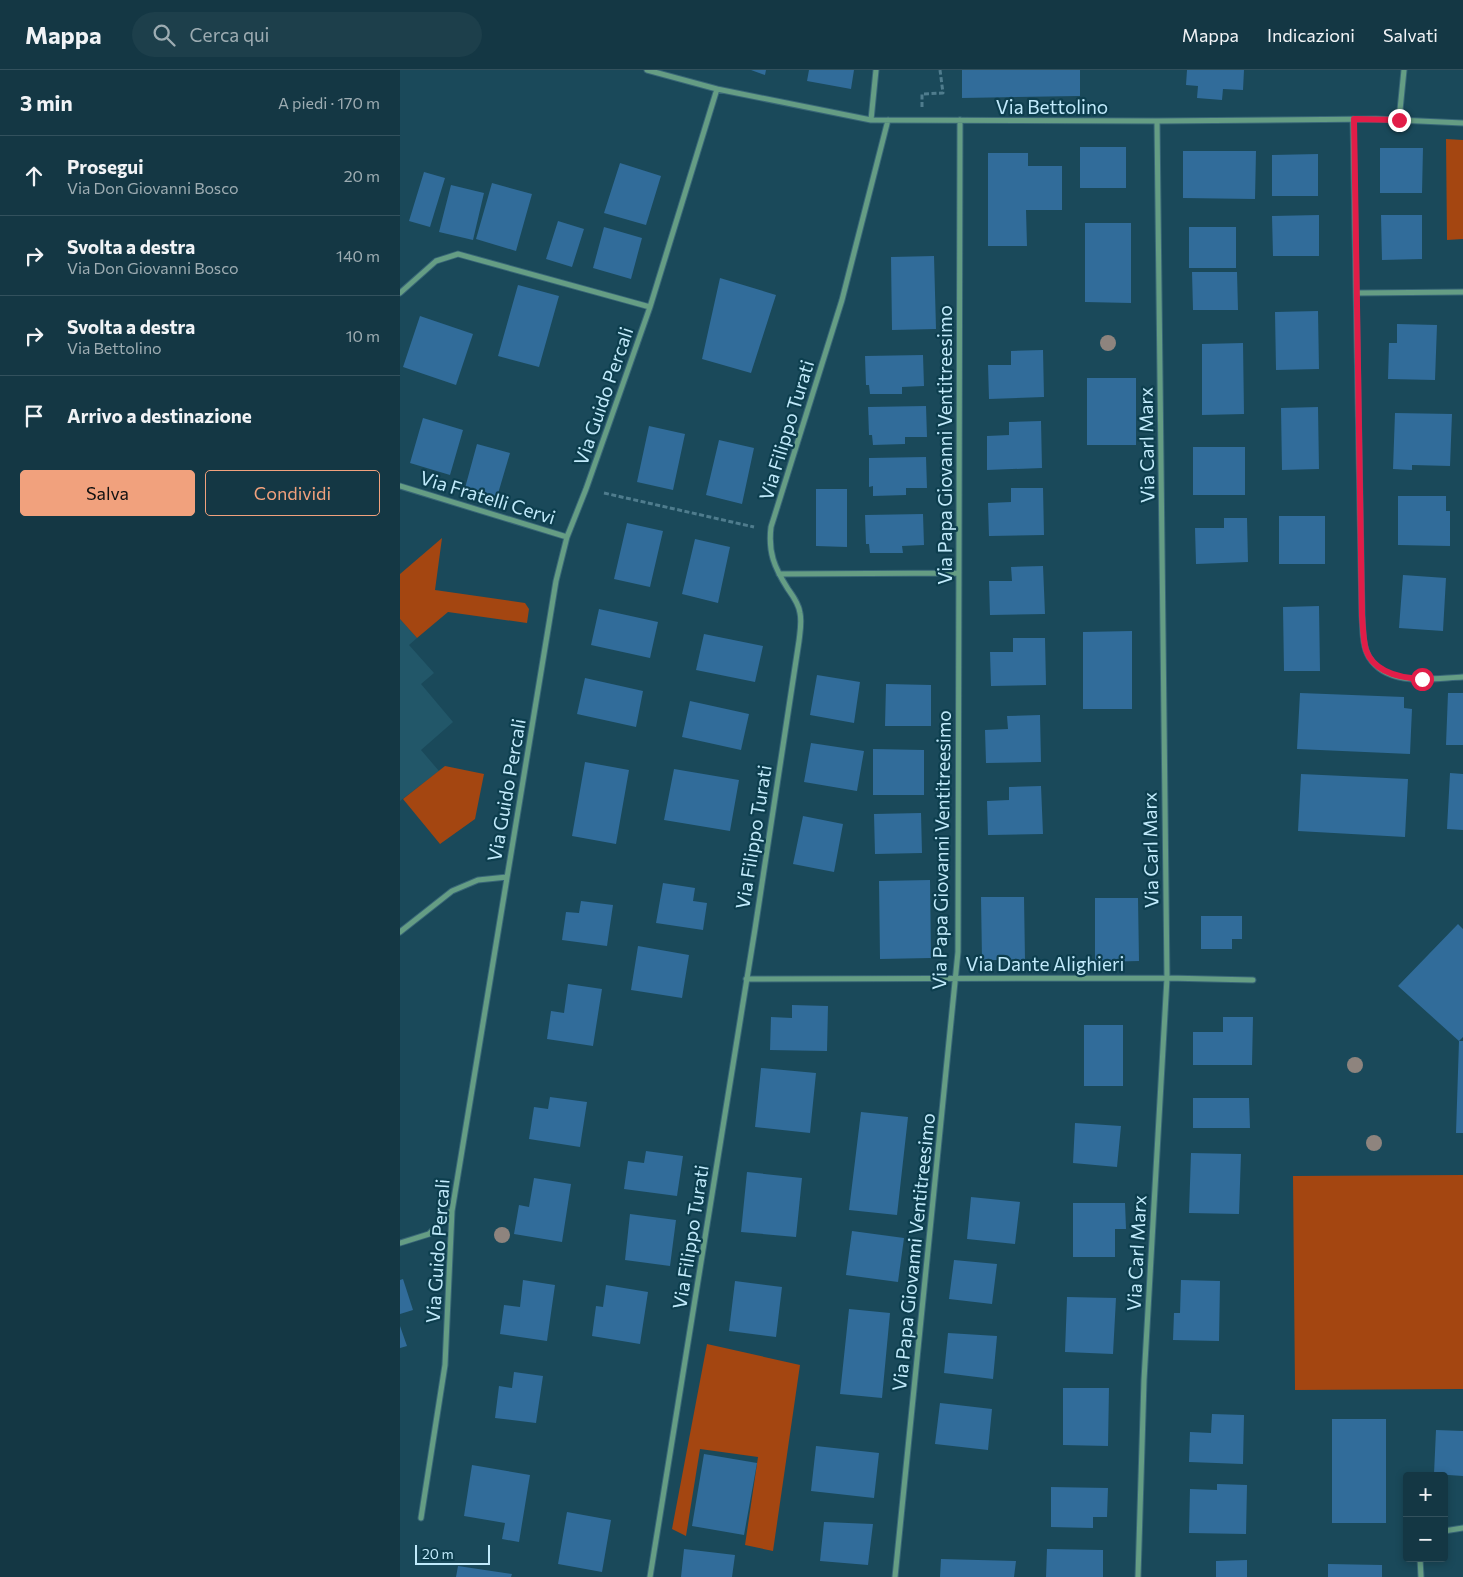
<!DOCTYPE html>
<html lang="it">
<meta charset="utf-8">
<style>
body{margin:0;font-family:Commissioner,sans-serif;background:#1d3f4b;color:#f1f3f6}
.controls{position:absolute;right:15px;bottom:15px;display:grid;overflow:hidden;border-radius:5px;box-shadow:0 2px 8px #0003}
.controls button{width:45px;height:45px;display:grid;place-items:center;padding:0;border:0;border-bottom:1px solid #33515d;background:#143744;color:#f1f3f6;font:25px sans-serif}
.scale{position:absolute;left:15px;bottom:12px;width:75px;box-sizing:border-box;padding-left:5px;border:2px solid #c1eafb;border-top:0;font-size:14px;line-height:18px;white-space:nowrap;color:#c1eafb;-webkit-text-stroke:4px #0d3e4e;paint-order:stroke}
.stop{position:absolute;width:15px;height:15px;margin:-11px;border:4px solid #e11d48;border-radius:50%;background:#fff}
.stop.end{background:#e11d48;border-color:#fff;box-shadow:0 1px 5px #0008}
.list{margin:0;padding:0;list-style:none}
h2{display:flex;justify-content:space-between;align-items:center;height:65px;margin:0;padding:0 20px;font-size:21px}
h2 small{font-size:16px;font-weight:400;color:#9dacb2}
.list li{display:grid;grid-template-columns:32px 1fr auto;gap:15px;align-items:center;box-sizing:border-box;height:80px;padding:0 20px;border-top:1px solid #33515d}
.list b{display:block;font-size:19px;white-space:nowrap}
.list p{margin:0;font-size:16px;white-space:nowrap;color:#9dacb2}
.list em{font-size:16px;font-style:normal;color:#9dacb2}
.actions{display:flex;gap:10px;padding:15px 20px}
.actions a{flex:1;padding:11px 0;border:1px solid #f1a17d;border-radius:5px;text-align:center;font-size:18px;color:#f1a17d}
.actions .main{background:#f1a17d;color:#111}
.icon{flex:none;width:28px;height:28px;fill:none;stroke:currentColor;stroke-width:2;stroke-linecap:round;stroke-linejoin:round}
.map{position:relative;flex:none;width:1063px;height:1507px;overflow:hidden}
header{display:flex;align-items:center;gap:30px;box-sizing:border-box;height:70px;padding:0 25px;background:#143744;border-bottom:1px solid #33515d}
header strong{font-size:24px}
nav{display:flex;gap:28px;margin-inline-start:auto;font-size:18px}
.search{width:350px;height:45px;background:#1d3f4b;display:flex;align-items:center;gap:12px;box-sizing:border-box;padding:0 18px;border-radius:28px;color:#9dacb2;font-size:19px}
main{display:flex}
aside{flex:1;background:#143744}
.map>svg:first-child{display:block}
.built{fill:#225769}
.green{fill:#a44611}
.building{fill:#316c9a}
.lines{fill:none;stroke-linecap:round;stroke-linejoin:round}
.street-casing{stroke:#386677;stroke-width:7}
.path{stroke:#4f7c8d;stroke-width:3;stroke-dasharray:5 2.5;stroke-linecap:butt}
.street{stroke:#659d84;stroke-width:5}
.tree{fill:#8e847e}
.route{stroke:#e11d48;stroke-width:6}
.labels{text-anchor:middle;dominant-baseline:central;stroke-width:4.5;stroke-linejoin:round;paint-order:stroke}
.street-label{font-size:19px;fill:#c1eafb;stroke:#0d3e4e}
</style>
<header>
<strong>Mappa</strong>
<div class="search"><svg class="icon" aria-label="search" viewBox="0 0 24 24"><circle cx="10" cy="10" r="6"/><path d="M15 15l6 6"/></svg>Cerca qui</div>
<nav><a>Mappa</a><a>Indicazioni</a><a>Salvati</a></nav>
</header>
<main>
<aside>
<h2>3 min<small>A piedi · 170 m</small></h2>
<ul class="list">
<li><svg class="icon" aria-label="ahead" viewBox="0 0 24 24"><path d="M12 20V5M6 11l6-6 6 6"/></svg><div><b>Prosegui</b><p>Via Don Giovanni Bosco</p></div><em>20 m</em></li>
<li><svg class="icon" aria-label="right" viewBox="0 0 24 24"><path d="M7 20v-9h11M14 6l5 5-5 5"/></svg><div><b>Svolta a destra</b><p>Via Don Giovanni Bosco</p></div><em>140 m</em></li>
<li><svg class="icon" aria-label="right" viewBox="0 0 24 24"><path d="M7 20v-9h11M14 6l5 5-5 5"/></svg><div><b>Svolta a destra</b><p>Via Bettolino</p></div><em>10 m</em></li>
<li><svg class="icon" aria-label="arrive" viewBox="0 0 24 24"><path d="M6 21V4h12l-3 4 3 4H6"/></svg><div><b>Arrivo a destinazione</b></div></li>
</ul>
<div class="actions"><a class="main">Salva</a><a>Condividi</a></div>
</aside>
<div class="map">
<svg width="1063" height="1507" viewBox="0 0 1063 1507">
<rect width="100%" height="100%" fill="#1a495a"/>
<path class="built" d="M0 549 17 568 9 575 34 603 21 614 53 652 21 680 39 701 0 731Z"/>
<path class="green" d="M1046 69 1063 70V169L1047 170Z
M42 468 35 520 125 533 129 539 127 553 48 542 17 568 0 549V504Z
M45 696 84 704 75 749 40 774 3 729Z
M1063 1105V1319L895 1320 893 1106Z
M307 1274 400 1295 373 1481 345 1475 358 1387 300 1379 286 1466 272 1459Z"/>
<path class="building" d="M351 0H366L365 5Z
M409 0H454L451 19 407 11Z
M562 0H680V26L562 28Z
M787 0H844L843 20 823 19 822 30 797 28 798 16 786 15Z
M680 77H726V118H680Z
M980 78H1023L1022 123H980Z
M783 81H856L855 129 783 128Z
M588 83H628V96H662V140H626L627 176H588Z
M918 84V126H872V85Z
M220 93 261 106 246 155 204 143Z
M24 102 45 108 30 157 9 151Z
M92 113 132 124 116 181 76 169Z
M51 115 84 123 73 170 39 162Z
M919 145V186H873L872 146Z
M981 145H1022V189L982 190Z
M158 151 184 159 172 197 146 189Z
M685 153H731V233L685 232Z
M204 157 242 168 231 209 193 198Z
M789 157H836V198H789Z
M534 186 536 259 492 260 491 187Z
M792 202H837L838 240H793Z
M320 208 376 225 351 303 302 289Z
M118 215 159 226 139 297 98 286Z
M918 241 919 299 876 300 875 242Z
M20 246 73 264 56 315 3 297Z
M997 254 1037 255 1035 310 988 309 989 273H997Z
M843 273 844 344 802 345V274Z
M643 280 644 327 589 329 588 295H611V281Z
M523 285 524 316 502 317V324H470L469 315H466L465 286Z
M687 308H736V375H687Z
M526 336 527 367H505V374L473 375 472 365H469L468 337Z
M918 337 919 399 882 400 881 338Z
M995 343 1052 344 1050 396 1012 395V400L993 399Z
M23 348 63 360 50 405 10 393Z
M641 351 642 398 587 400V366L609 365V352Z
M249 356 285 364 273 420 237 412Z
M319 370 354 378 342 434 306 425Z
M77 374 110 383 97 427 65 418Z
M793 377H845V425H793Z
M526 387 527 418H506V425L473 426V416L469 417V388Z
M611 418H643L644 465 589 466 588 433 611 432Z
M416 419H447V477L416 476Z
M998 426H1046V441H1050V476L998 475Z
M523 444 524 475 502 476 503 483H470L469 474H466L465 445Z
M879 446H925V494H879Z
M824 448H847L848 492 796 494 795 458H824Z
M227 453 263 461 250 517 214 509Z
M295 469 330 477 318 533 282 524Z
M643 496 645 544 590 545 589 511H612L611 497Z
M1003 505 1046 508 1043 561 999 558Z
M919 536 920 601H884L883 537Z
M199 539 258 552 250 588 191 575Z
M732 561V639H683V562Z
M304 564 363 576 355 612 296 600Z
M613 568H645L646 615 591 616 590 582H613Z
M417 605 460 612 454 653 410 645Z
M185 608 243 621 236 657 177 644Z
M486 614 531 615V656H485Z
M900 623 1004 627V638L1012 639 1010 684 897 679Z
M1048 623H1063V675H1046Z
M290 631 349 644 341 680 282 667Z
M640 645 641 692 586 693 585 660 608 659 607 646Z
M411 673 464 681 457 721 404 712Z
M473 679 524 680V725H473Z
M185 692 229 700 216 774 172 766Z
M274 699 339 710 330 761 264 750Z
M1050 703 1063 704V760L1047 759Z
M901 704 1008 709 1005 767 898 761Z
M641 716 643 764 588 765 587 731 609 730V717Z
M521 743 522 783 475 784 474 744Z
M403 746 443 754 434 802 393 794Z
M530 810 531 888 480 889 479 811Z
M263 813 295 818 293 831 307 833 303 860 256 853Z
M581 827H624L625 890H582Z
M695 828H738L739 891 695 892Z
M181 831 213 835 207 876 162 870 166 842 179 843Z
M801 846H842V869H832V879H801Z
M1058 854 1063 859V967L1059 971 998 916Z
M238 876 289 885 282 928 231 920Z
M168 914 202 919 193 976 147 969 151 941 164 943Z
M392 935 428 936 427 981 370 980 371 947 392 948Z
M823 947H853L852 995H793V962H823Z
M684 955H723V1016H684Z
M1059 971H1063V1063H1056Z
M361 998 416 1003 410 1063 355 1057Z
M150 1027 187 1032 180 1077 129 1069 134 1037 148 1039Z
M793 1028H849L850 1058H793Z
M461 1042 508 1047 497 1145 449 1140Z
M675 1053 721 1056 717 1097 673 1093Z
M246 1081 283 1086 277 1126 224 1119 228 1091 244 1093Z
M791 1083 841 1084 839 1144 789 1143Z
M347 1102 402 1108 396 1167 341 1162Z
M134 1108 171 1114 162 1172 114 1164 119 1135 129 1137Z
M571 1127 620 1132 615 1174 567 1169Z
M673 1133H725L726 1159H715V1187H673Z
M230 1144 276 1150 270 1196 225 1190Z
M452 1161 504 1168 498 1212 446 1205Z
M554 1190 597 1194 592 1234 549 1229Z
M3 1209 13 1240 0 1244V1210Z
M123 1210 155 1215 147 1271 100 1264 104 1235 120 1237Z
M781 1210 820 1211 819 1271 773 1270 774 1243H780Z
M335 1211 382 1217 376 1267 329 1261Z
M206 1215 248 1222 240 1274 192 1266 196 1236 203 1237Z
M667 1227 716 1228 713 1284 665 1282Z
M449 1239 490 1243 482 1328 440 1324Z
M0 1256 7 1276 0 1278Z
M548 1263 597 1266 593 1309 544 1303Z
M114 1302 143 1306 136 1353 95 1348 99 1316 112 1318Z
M663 1318H709L708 1376 663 1375Z
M540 1333 592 1339 588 1380 535 1374Z
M812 1344 844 1345 843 1394 789 1392 790 1362 811 1363Z
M932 1349H986V1453H932Z
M1036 1360 1063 1361V1406L1034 1404Z
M416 1376 479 1383 474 1428 411 1421Z
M304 1384 357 1393 344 1465 292 1456Z
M72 1395 130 1405 119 1472 102 1469 105 1453 64 1446Z
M817 1414 847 1415 846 1464 789 1463 790 1419 817 1420Z
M651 1417 708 1418 707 1447H693V1458L651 1457Z
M167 1442 211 1450 202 1502 158 1494Z
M424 1452 473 1454 468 1495 420 1491Z
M284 1479 335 1485 332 1507H281Z
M647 1479 703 1480V1507H646Z
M541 1489 616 1491 614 1507H540Z
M847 1490V1507H816V1491Z
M928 1494 982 1495V1507H928Z
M58 1496 112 1504 111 1507H56Z"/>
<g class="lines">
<g class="street-casing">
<path id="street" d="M247 0 317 19 471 50 757 51 976 49 1063 53
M953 49 962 545C963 558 962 575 969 587 988 618 1034 608 1063 607
M471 50 476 0
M999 50 1004 0
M0 223 36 191 58 184 250 237
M957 223 1063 222
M0 416 167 467
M379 504 559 503
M0 862 52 821 78 810 107 807
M346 909 767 908 853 910
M0 1173 29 1164 51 1141
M21 1448 45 1295 52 1141 156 511 167 467 186 419 250 237 317 19
M1044 1461 1063 1458
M1020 1488 1021 1507
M250 1507 355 859 399 571C400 562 402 552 400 543 399 534 393 526 388 519 374 497 368 482 371 457L442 230 488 50
M495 1507 558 882 560 50
M738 1507 744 1310 767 908 757 51"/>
</g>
<path class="path" d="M522 37V24L543 23 540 0
M204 423 354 457"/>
<use href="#street" class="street"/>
</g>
<g class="tree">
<circle cx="708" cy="273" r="8"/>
<circle cx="955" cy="995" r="8"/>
<circle cx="974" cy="1073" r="8"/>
<circle cx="102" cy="1165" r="8"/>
</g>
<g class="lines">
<path class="route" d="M999 50 954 49 962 545C963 557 963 569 966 580 974 603 1001 608 1022 609"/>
</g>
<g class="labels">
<g class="street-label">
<text x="652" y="36">Via Bettolino</text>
<text transform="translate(203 326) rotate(-71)">Via Guido Percali</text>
<text transform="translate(386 360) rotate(-73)">Via Filippo Turati</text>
<text transform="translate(544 375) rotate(-90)">Via Papa Giovanni Ventitreesimo</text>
<text transform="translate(746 375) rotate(-91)">Via Carl Marx</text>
<text transform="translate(88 427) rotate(17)">Via Fratelli Cervi</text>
<text transform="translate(106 720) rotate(-80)">Via Guido Percali</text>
<text transform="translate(353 767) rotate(-81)">Via Filippo Turati</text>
<text transform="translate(541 780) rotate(-89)">Via Papa Giovanni Ventitreesimo</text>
<text transform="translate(750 780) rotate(-91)">Via Carl Marx</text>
<text x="645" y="893">Via Dante Alighieri</text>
<text transform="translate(290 1167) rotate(-81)">Via Filippo Turati</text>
<text transform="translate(37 1181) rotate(-86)">Via Guido Percali</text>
<text transform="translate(513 1182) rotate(-84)">Via Papa Giovanni Ventitreesimo</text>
<text transform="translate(736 1183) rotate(-87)">Via Carl Marx</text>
</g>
</g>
</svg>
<div class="controls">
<button>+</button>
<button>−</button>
</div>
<div class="scale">20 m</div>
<div class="stop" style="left:1022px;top:609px"></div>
<div class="stop end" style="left:999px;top:50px"></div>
</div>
</main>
